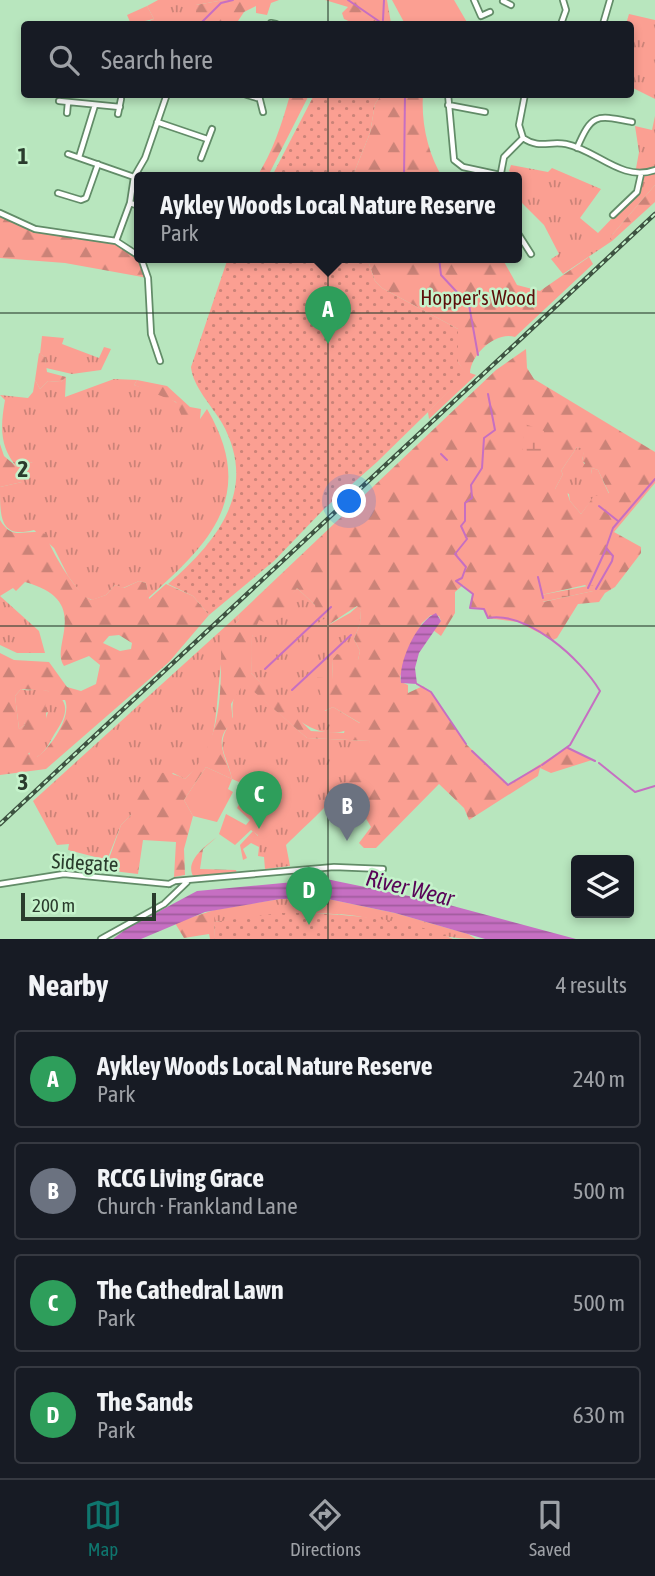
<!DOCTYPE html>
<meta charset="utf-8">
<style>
body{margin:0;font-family:"Asap Condensed",sans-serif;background:#242831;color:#f1f3f6}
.controls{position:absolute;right:21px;bottom:21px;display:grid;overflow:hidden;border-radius:7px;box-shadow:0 4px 10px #0003}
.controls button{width:63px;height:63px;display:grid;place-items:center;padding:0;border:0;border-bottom:2px solid #363941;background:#171b24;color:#f1f3f6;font:35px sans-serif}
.scale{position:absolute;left:21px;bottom:18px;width:135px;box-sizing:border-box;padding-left:7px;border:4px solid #2a3c2d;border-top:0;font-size:19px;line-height:24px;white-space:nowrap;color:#2a3c2d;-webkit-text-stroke:5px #c5f3cb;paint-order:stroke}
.you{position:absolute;left:350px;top:502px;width:24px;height:24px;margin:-18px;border:5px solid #fff;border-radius:50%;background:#1a73e8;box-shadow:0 0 0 10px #1a73e833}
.badge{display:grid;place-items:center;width:46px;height:46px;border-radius:50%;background:#0f766e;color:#fff;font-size:23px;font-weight:700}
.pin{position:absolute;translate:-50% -58px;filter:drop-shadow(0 2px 4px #0008)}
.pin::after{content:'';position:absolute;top:37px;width:24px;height:21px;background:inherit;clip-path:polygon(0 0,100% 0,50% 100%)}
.popup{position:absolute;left:134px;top:172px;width:388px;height:91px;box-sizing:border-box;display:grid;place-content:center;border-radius:7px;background:#171b24;filter:drop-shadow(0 2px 5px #0005);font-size:23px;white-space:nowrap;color:#9ea1a6}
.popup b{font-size:26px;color:#f1f3f6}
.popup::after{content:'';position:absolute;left:50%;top:100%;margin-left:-14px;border:14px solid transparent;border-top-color:#171b24}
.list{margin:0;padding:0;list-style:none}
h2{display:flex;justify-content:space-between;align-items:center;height:91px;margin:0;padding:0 28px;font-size:30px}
h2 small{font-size:23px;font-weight:400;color:#9ea1a6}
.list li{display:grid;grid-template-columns:46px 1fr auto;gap:21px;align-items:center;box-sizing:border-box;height:98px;margin:0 14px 14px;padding:0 14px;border:2px solid #363941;border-radius:7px}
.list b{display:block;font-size:26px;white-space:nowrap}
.list p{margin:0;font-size:23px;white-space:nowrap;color:#9ea1a6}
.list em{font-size:23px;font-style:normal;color:#9ea1a6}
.icon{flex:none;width:38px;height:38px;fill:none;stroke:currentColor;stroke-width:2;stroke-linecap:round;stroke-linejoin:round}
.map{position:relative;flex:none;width:655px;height:939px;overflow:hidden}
.search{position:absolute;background:#171b24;box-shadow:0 4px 10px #0003;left:21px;right:21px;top:21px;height:77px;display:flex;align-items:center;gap:18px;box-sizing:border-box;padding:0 24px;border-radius:7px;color:#9ea1a6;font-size:26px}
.sheet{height:539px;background:#171b24}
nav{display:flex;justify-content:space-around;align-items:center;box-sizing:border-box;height:98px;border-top:2px solid #363941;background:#171b24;font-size:19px;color:#9ea1a6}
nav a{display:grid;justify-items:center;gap:4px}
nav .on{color:#0f766e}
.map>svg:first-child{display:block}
.grass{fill:url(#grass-tufts)}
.forest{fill:url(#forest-firs);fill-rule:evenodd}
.wetland{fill:url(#wetland-marsh)}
.park{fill:url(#park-dots)}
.garden{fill:#fb9f92}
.water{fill:url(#water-rules)}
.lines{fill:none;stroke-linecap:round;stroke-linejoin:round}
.stream{stroke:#c66fc2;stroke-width:2}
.street-casing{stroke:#628c68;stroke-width:8}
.street{stroke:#fff;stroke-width:4.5}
.rail-casing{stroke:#3d5341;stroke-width:4.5}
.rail{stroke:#c5f3cb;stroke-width:2;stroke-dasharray:5;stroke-linecap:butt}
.grid{fill:none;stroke:#2a3c2d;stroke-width:2;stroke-opacity:0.55}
.labels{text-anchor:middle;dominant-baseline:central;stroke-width:5;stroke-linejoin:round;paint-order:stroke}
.park-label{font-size:21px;fill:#5b0f0b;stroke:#c5f3cb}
.street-label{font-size:21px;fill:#2a3c2d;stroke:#c5f3cb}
.water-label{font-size:23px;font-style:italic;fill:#580457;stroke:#c5f3cb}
.grid-label{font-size:23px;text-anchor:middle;font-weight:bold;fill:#2a3c2d;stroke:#c5f3cb;stroke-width:5;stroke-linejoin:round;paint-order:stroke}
</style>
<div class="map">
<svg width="655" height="939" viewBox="0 0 655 939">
<defs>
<pattern id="grass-tufts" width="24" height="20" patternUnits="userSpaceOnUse" patternTransform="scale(1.75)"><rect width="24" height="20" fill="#fb9f92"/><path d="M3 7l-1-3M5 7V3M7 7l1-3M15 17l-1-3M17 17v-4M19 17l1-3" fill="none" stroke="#cb8378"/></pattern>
<pattern id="forest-firs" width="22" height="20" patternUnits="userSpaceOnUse" patternTransform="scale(1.75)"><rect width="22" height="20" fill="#fb9f92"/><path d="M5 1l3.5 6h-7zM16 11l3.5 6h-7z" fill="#cb8378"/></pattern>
<pattern id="wetland-marsh" width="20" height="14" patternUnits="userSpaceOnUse" patternTransform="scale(1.75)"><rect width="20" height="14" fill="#fb9f92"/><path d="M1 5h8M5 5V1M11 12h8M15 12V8" fill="none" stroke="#cb8378"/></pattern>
<pattern id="park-dots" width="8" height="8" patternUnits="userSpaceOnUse" patternTransform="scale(1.75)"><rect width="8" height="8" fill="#fb9f92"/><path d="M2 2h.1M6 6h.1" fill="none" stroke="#cb8378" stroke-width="1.8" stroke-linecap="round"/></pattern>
<pattern id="water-rules" width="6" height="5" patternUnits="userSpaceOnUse" patternTransform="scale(1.75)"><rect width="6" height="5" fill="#c66fc2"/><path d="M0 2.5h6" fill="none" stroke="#a15c9e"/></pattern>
</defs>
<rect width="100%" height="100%" fill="#b8e6be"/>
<path class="grass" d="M158 0H224L196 5V24H142L154 19 147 6Z
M629 14 655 20V99L631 87 630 24H626Z
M655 116V185L612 235V241L563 274 551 259 559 254 544 225 518 199 520 178 509 171 511 165 548 172 552 168 601 189 580 218 598 233 637 192 641 174H635L639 152 635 126 652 130Z
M42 336 64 338 62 344 99 358 104 347 111 349 101 370 72 374 46 368 45 357 40 354Z
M66 377 65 397 114 379 137 380 134 385 165 395 200 419 207 409C257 494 212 542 148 598L146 583 139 581 123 588 115 585 106 595 92 600 83 596 68 576 54 548 34 530C0 539 0 518 0 487L22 482V476L33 462 17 467C0 447 0 428 5 400L0 395 28 398 33 392 35 380 40 389 48 381 61 382Z
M577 447 585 448 582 460 591 474 592 468 598 470 609 494 594 497 581 514 570 501 569 494 555 489 563 474 561 471Z
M297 588 315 605 330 604 327 617 318 624 325 627 350 613 358 606 361 610 360 624 354 639 360 651 358 660 333 659 332 680 318 678 325 711 333 707 361 724C313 752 284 706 251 673 252 657 248 633 259 619 270 606 287 602 297 588Z
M0 596 39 631 45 653H17L0 645Z
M238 615 239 620C211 643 225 719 206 754 201 764 193 771 185 779L173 773 121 825 107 860 68 850 69 844 57 845 33 801Z
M244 682 307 738 370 741C361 778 313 818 286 845L290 866 265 869 264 857 258 856 259 847 251 843 243 849 247 858 243 860 240 845 253 831 258 836 260 776 243 777 239 782 232 779C225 748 214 748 233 717 231 701 234 694 244 682Z
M21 689C28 692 35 689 43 690 69 695 70 711 57 730 50 740 48 750 37 757H30L29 750 40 739 48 712 24 721 25 725 19 729 15 696Z
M280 899H328L395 913 468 934 476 939C433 939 391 920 349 915 303 910 260 918 214 922V910Z"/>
<path class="forest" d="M224 0H279L271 3 267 15 256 13V6L244 12 236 24H196V5Z
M325 0H387L391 23 355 24 344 19 342 13 348 7Z
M290 95H309L267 178H256C273 152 282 123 290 95Z
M381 95H423C421 122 428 155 443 178H352L370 133 375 104Z
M655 185V202L612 241 610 239 612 235Z
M0 213 24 225 116 241 139 256 148 278 65 263 0 258Z
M589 257 593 264 515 337C496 331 471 354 470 373L476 375 429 419 428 412 466 374 458 362V329L382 288 375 281 367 258H502L517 285 540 291Z
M526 349 527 368 534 379 655 452V483L614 532 641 547V553L615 587 605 593 599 602 578 604 557 638 553 640 518 622 488 618 484 609 470 608 473 594 463 585 455 592V613L441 636 433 630 441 621 439 616 431 615 422 623 413 640 400 677 401 682 408 685V693L423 686 431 692 466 744 508 785 567 747 592 760 551 773 540 768 538 776 469 820 464 808 439 784 376 848H364L359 843 371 827 345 783 370 741 307 738 244 683 231 704 233 722C211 740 227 757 232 779L206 767 184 800 193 816 184 849 185 875 174 877 176 842 143 840 138 874 105 870 121 825 131 815 140 781 147 774C162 772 171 772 185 779 224 742 221 687 221 637L239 620 238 615 496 370ZM577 447 584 449 582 461 585 463 580 472 591 474 592 468 598 470 609 493 594 496 581 514 570 501 566 489H555L563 474 561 471ZM585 585 593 591 543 602 541 595ZM297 588 315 605 317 615 329 605 327 617 317 624 325 627 357 606 361 610 360 624 354 639 360 651 358 660 337 654 333 659 332 679 317 677 324 711 333 707 360 723 345 729 344 733 311 731 251 673 252 637 259 620 269 624 288 614 289 599Z
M39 353 45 357 47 372 66 377 61 382 48 381 40 389 35 380Z
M137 380 167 386 190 407 201 409 200 419 184 422 176 402 134 385Z
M0 444 4 456 17 467 33 462 34 466 22 476V482L0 487Z
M0 520C14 543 24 527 46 534 50 550 76 593 91 600L106 595 115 585 124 588 139 581 146 583 149 599 166 584 193 596 209 615 169 662 46 769 0 775V653L14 660 49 662 67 687 81 691 96 684 100 665 89 656 64 666C49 646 94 601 25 582L16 591 13 588 0 596ZM119 635 132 643 131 649 120 651 103 643 109 636ZM21 689 48 691 54 700H65C72 716 51 748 37 757L28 754 39 743 47 724 45 701 34 696C22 705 20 711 25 725L19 729 15 696Z
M217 837 203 849 200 869 236 870 237 874 193 876C185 861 205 846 217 837Z
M214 910 215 939H210L209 934 184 938 175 923Z"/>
<path class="wetland" d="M525 424 544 431 542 452 526 467 522 455Z
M598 584 593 591 542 602 541 595Z"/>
<path class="park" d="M314 95H381L375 104 370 133 352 178H271Z
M228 258H367L375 281 382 288 458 329V362L467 374 377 462 325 508 274 561 209 615 193 596 168 584C218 541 259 489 222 423 212 406 193 387 191 367Z
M279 913C327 912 410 917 453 939H215L214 922Z"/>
<path class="garden" d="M392 0H454L468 24H405Z
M147 6 154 19 131 24 127 15Z
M271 764 295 793 259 836 251 830 235 845 219 834 226 814 246 825 250 820 237 808 243 797 239 794V782L251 770 260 776Z
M206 767 232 779 228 789 233 792 217 822 193 816 184 800Z"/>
<path class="water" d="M436 613 441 621 419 653 415 668 417 684 401 683C398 662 417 621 436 613Z
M326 879 438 902 576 939H485L395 913 328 899H280L205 912 141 939H113L126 929 197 891Z"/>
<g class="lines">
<path class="stream" d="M348 0 383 24
M383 20 384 0
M200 24 221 3 233 0
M404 178 405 94
M389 258 436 261
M439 258 441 275 469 305 478 355
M488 394 495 430 484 438 482 468 471 485 472 498 465 503V521L461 526 467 539 455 554 466 567 462 578 456 581 473 594 470 608 484 609 488 618C528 611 581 659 600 691L570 745 542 765
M441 454 447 460
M599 506 618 521
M538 577 543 598
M588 588 606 549
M596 589 612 561 613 556 606 548 613 528 655 479
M265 669 331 607
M417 684 431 692 466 744
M292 690 351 635
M568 748 595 761
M472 751 508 785 540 766
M599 763 635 792 655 786"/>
<g class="street-casing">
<path id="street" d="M474 0 481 16 490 12
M503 1 511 5
M271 23 276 24
M561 24 566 10 563 0
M603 24 610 0
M448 94 454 160 463 167 500 175
M564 94H575
M247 95 257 98 259 95
M259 96 263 112
M59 101 120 107
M448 105 485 112
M67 113 68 102
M118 114 121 99
M157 122 207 139
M523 138C539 149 549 141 566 144 597 150 621 182 655 170
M523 138 519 125 525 94
M577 148C592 113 596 115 632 122
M68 154 134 177
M79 157 95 105
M201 158 212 129
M500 178 504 157 523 138
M58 193 81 200 86 198 98 164
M130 203 139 206
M0 213 35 229 116 241 139 256
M613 215 637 192 641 174
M517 232 531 254
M116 241 130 203 134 177 145 158 167 94
M141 258 148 278 151 334 160 361
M0 884 64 874 169 884
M169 884 175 881 334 867 383 869
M101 939 164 904 187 882"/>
</g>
<use href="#street" class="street"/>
<g class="rail-casing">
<path id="rail" d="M0 824 655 214"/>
</g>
<use href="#rail" class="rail"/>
</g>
<path class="grid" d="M328 0V24M328 94V939M0 313H655M0 626H655"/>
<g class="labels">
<g class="park-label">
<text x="478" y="297">Hopper's Wood</text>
</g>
<g class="street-label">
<text transform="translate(85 862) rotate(3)">Sidegate</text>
</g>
<g class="water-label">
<text transform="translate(410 888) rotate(14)">River Wear</text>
</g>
</g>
<g class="grid-label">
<text x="23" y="164">1</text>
<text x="23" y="477">2</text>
<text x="23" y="790">3</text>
</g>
</svg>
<div class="controls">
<button><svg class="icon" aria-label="layers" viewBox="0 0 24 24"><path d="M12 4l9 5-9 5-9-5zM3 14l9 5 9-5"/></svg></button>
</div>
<div class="scale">200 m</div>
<div class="you"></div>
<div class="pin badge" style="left:328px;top:344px;background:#2e9e5b">A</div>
<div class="popup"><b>Aykley Woods Local Nature Reserve</b>Park</div>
<div class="pin badge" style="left:347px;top:841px;background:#6b7280">B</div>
<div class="pin badge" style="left:259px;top:829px;background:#2e9e5b">C</div>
<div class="pin badge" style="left:309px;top:925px;background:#2e9e5b">D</div>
<div class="search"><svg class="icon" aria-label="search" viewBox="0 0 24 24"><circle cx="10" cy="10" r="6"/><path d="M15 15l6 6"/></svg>Search here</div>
</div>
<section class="sheet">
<h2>Nearby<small>4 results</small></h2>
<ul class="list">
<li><span class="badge" style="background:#2e9e5b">A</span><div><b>Aykley Woods Local Nature Reserve</b><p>Park</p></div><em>240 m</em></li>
<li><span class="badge" style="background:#6b7280">B</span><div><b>RCCG Living Grace</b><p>Church · Frankland Lane</p></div><em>500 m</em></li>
<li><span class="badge" style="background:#2e9e5b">C</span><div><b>The Cathedral Lawn</b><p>Park</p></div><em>500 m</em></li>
<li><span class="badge" style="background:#2e9e5b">D</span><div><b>The Sands</b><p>Park</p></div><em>630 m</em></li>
</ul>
</section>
<nav>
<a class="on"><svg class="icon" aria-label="map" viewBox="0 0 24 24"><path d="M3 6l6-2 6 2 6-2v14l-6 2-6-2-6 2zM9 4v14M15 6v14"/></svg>Map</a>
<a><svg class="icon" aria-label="directions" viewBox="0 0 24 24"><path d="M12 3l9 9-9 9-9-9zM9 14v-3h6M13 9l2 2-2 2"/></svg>Directions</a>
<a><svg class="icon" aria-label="saved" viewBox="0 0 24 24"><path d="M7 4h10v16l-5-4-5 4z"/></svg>Saved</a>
</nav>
